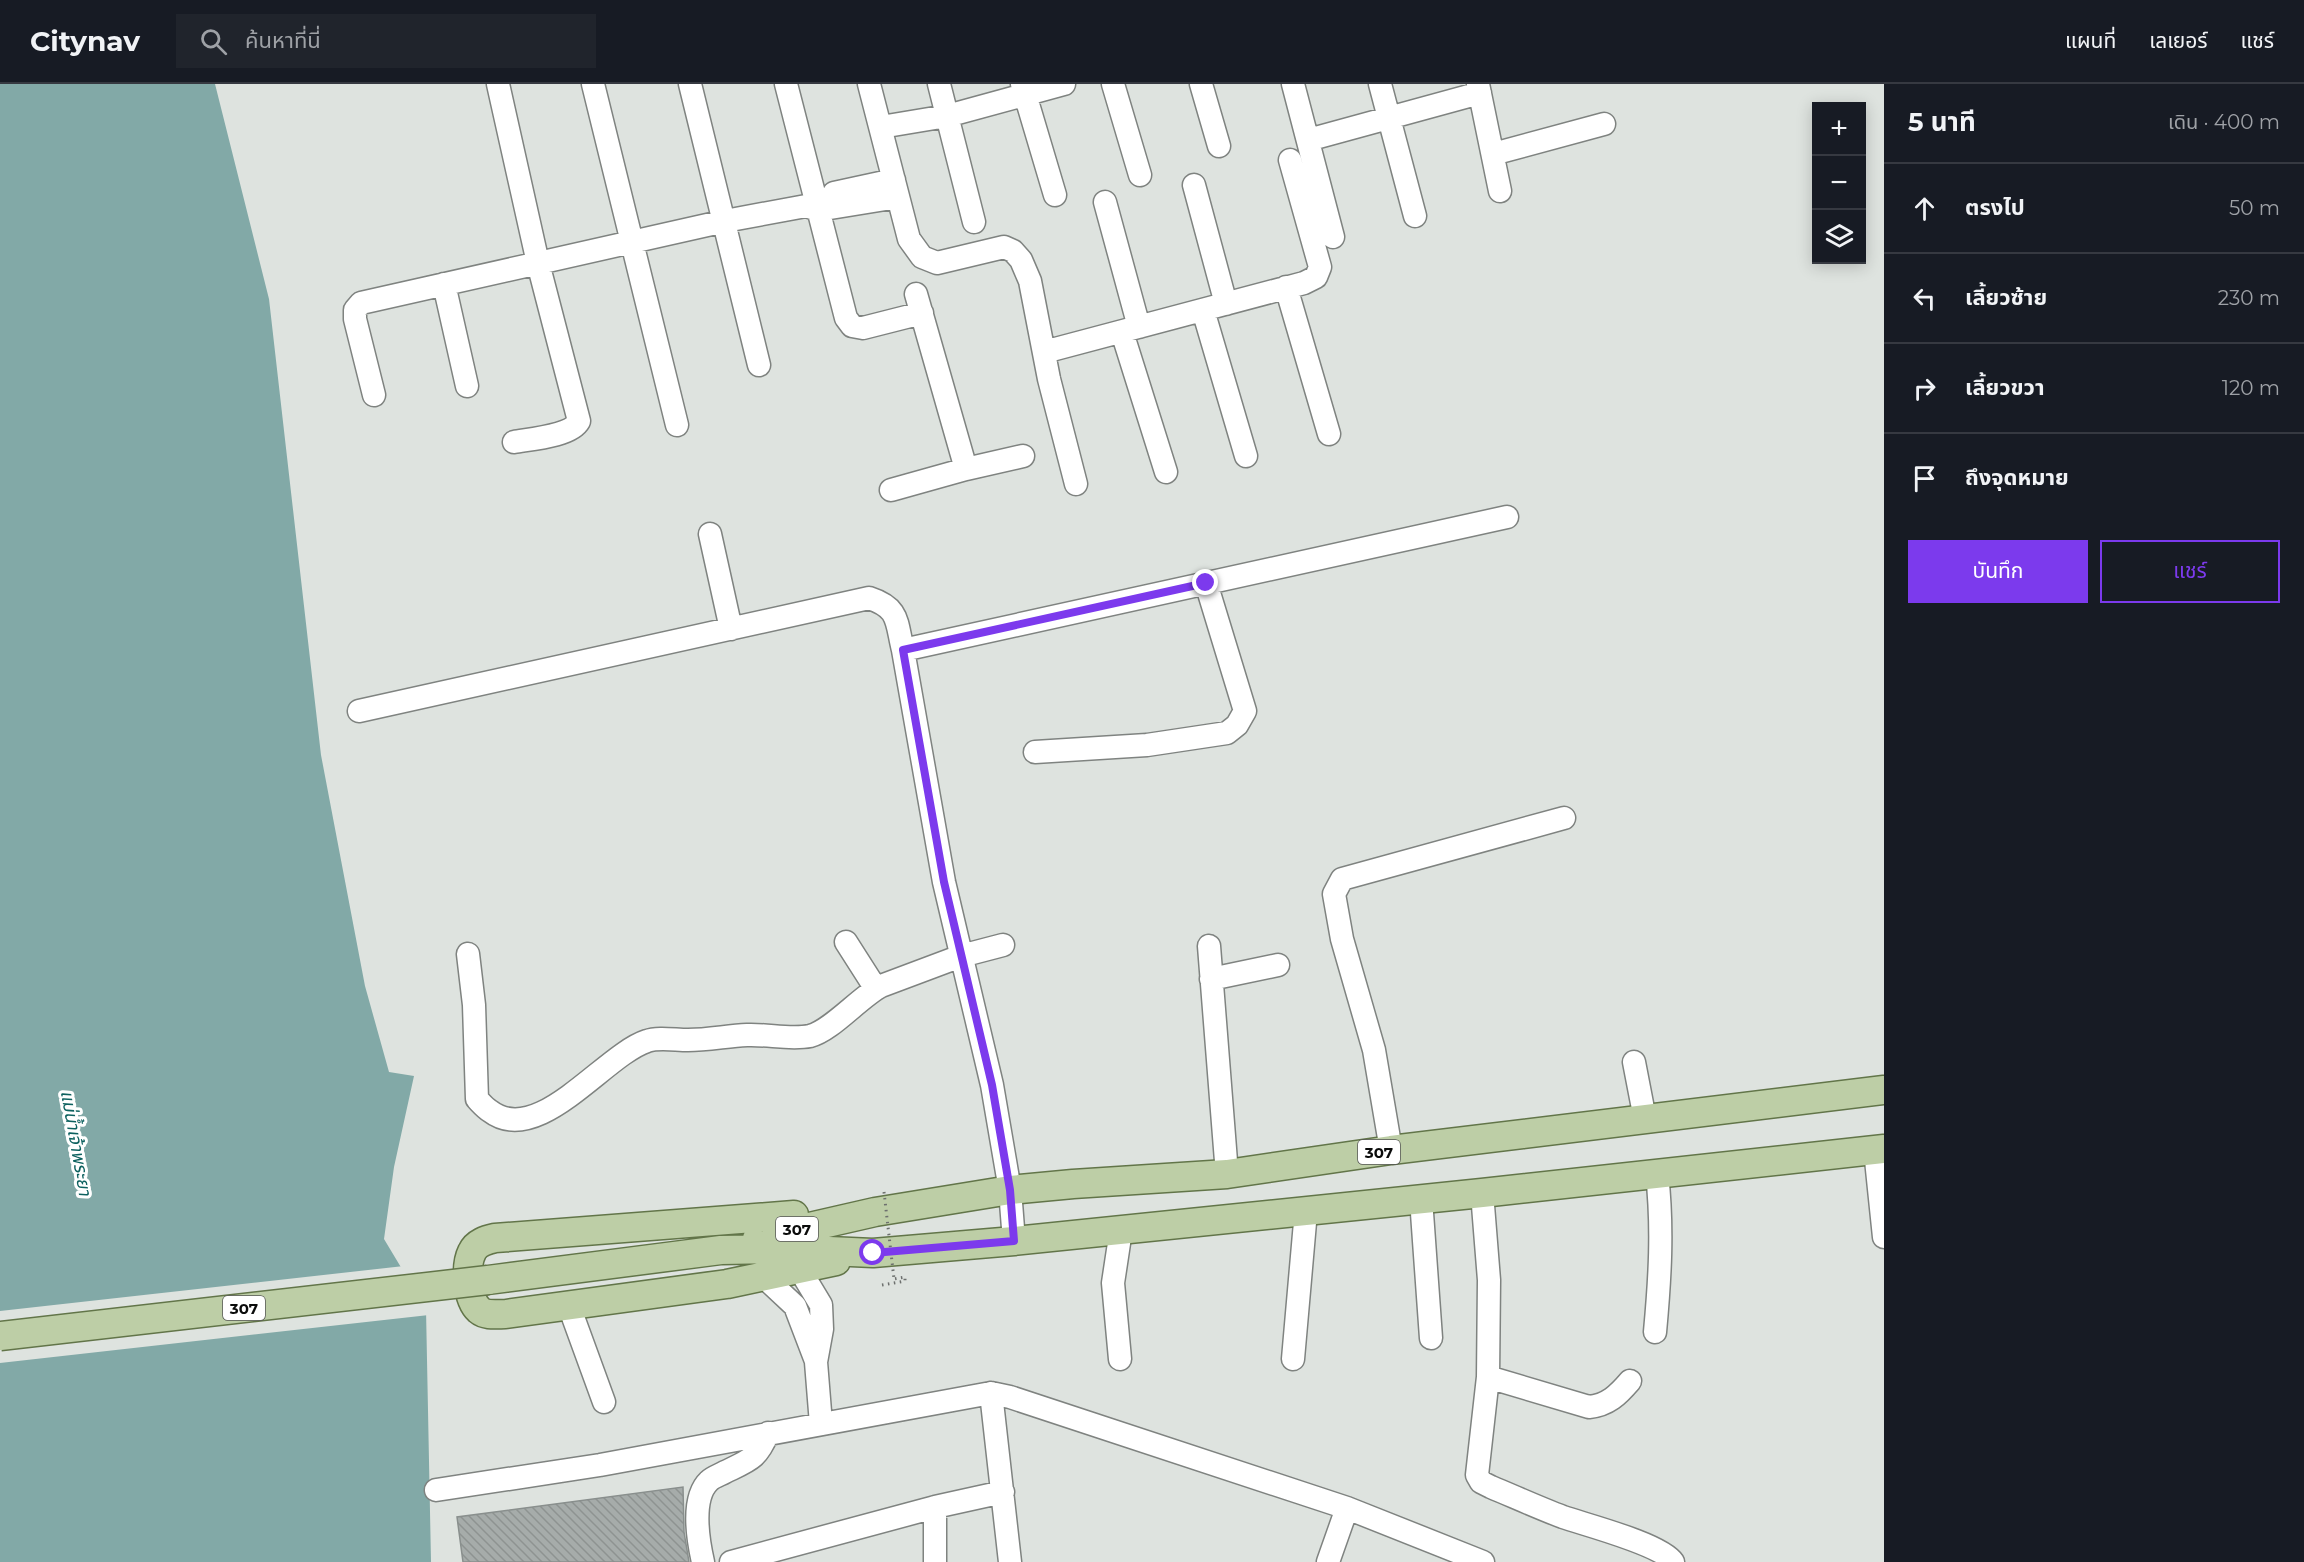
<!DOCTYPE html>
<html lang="th">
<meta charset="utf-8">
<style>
body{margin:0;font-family:Montserrat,"Noto Sans Thai",sans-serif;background:#20242c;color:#f1f3f6}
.controls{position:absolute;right:18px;top:18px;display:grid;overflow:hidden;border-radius:0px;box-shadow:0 3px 15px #0003}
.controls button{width:54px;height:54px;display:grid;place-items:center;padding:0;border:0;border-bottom:2px solid #363941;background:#171b24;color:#f1f3f6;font:30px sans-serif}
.stop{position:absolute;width:18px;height:18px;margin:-14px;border:4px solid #7c3aed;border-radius:50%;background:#fff}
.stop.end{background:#7c3aed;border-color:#fff;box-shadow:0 2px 6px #0008}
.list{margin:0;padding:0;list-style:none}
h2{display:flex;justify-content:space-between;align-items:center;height:78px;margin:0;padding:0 24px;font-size:26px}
h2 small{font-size:20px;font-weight:400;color:#9ea1a6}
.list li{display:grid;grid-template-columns:39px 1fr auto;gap:18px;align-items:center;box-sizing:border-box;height:90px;padding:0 24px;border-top:2px solid #363941}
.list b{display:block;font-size:22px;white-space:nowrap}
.list em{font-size:20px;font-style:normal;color:#9ea1a6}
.actions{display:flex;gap:12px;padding:18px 24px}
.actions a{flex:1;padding:14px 0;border:2px solid #7c3aed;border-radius:0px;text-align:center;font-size:21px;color:#7c3aed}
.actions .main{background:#7c3aed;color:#fff}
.icon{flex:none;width:33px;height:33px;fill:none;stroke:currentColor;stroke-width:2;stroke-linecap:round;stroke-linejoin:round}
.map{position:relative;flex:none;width:1884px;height:1478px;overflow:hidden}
header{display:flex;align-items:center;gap:36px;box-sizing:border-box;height:84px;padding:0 30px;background:#171b24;border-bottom:2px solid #363941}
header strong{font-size:28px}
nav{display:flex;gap:33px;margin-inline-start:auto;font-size:21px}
.search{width:420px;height:54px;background:#20242c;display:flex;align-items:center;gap:15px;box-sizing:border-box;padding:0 21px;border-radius:0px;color:#9ea1a6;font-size:22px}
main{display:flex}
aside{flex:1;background:#171b24}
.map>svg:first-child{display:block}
.water{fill:#82a9a7}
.pier{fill:#dee3df}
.building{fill:url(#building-back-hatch);stroke:#898f8d;stroke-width:1.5}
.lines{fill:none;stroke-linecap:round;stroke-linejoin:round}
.minor-casing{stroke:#7f8380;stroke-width:25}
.major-casing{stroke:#627549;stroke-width:31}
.path{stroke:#6d706e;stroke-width:3;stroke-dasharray:1.5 4.5;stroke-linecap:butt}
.minor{stroke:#fff;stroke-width:22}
.major{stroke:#bdcea6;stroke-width:28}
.major-bridge-casing{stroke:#627549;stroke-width:31;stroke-linecap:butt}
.path-bridge{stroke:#6d706e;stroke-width:3;stroke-dasharray:1.5 4.5;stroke-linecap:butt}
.major-bridge{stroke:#bdcea6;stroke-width:28}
.route{stroke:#7c3aed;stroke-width:8}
.labels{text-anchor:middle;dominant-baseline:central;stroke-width:6;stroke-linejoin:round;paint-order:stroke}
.shield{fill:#fff;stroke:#545554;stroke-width:1.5}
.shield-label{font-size:15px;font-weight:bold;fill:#0b0c0b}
.water-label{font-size:18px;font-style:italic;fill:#0d615f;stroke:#fff}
</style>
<header>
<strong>Citynav</strong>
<div class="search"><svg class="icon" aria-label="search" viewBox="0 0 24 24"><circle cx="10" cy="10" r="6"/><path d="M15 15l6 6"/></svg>ค้นหาที่นี่</div>
<nav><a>แผนที่</a><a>เลเยอร์</a><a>แชร์</a></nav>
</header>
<main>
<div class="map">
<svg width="1884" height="1478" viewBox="0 0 1884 1478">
<defs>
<pattern id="building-back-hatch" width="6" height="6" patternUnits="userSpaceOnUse" patternTransform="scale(1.5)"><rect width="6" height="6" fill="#a6acaa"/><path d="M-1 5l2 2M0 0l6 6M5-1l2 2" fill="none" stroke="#8e9391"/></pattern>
</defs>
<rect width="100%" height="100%" fill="#dee3df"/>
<path class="water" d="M0 0H215L269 215 321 671 365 902 389 988 414 992 394 1083 384 1155 426 1225 431 1478H0Z"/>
<path class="pier" d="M404 1182 429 1225V1231L0 1279V1227Z"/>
<path class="building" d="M683 1403 684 1448 689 1478H463L457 1433Z"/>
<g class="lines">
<g class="minor-casing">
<path id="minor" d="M498 0 538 179 579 337C571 352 531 355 514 358
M593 0 677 341
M690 0 759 281
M786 0 846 234 852 242 863 244 922 229
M869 0 909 155 922 173 937 179 1004 163 1013 167 1021 176 1030 197 1049 295 1076 400
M939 0 974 138
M1022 0 1055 111
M1113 0 1140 91
M1201 0 1219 62
M1293 0 1333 153
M1380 0 1415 132
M1478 0 1500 107
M881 43 947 32 1064 0
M1308 56 1480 9
M1493 70 1604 40
M1194 101 1226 220
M834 109 894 96
M1105 118 1139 243
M444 200 467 302
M1286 203 1329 350
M916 210 966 385
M1203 226 1246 372
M1122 248 1166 388
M1044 268 1304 199 1316 193 1320 183 1290 76
M374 311 355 235V226L361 219 725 137 806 122 818 126 898 113
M891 406 966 385 1023 372
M710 450 731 545
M903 566 1507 433
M359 627 869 514C900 524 896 538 903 566L944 798 992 1001 1010 1106 1014 1157
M1035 668 1147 661 1227 649 1237 641 1245 627 1206 499
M846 858 876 905
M1209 862 1227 1090
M468 870 474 921 477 1015C481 1019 485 1024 490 1027 538 1064 604 971 647 957 658 953 675 956 688 956 708 956 727 952 747 951 768 950 790 956 810 952 831 947 860 913 881 902L961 872 1003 861
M1211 895 1278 881
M1634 978 1645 1035
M1391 1066 1374 966 1342 855 1334 810 1342 795 1564 734
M1875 1066 1884 1153
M1482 1109 1489 1196 1488 1293 1477 1391 1481 1398 1491 1403C1515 1413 1539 1424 1563 1433 1586 1441 1661 1460 1673 1478
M1421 1115 1431 1254
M800 1186 821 1221 822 1245 816 1278 821 1340
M764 1193 795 1222 816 1277
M569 1222 604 1318
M1655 1248C1660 1194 1663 1144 1657 1090
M1120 1275 1113 1199 1121 1146
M1293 1275 1306 1127
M1488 1293 1589 1323C1608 1321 1618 1311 1630 1297
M991 1309 1010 1478
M436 1406 600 1381 991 1309 1010 1313 1347 1424 1483 1478
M703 1478C698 1456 691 1414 709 1397 713 1393 720 1391 725 1388 750 1376 757 1375 768 1349
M731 1478 935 1423 1003 1408
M935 1478V1423
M1328 1478 1347 1424"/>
</g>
<g class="major-casing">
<path id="major" d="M794 1131 495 1154C486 1156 476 1159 472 1168 465 1182 467 1215 479 1226 486 1232 497 1230 506 1230L727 1200 836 1177
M757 1155 875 1128 1010 1106 1073 1100 1227 1090 1391 1066 1884 1006
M488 1196 721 1166 785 1165 873 1169 1014 1157 1482 1109 1884 1065"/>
</g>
<path class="path" d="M882 1201 905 1197V1193L894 1195"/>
<use href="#minor" class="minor"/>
<use href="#major" class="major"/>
<g class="major-bridge-casing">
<path id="major-bridge" d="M0 1252 488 1196"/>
</g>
<path class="path-bridge" d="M884 1108 894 1195"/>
<use href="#major-bridge" class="major-bridge"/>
</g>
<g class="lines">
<path class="route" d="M873 1169 1014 1157 1010 1106 992 1001 944 798 903 566 1206 499"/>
</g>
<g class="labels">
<g class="shield">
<rect x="1358" y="1056" width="42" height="24" rx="4.5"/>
<rect x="776" y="1133" width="42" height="24" rx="4.5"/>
<rect x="223" y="1212" width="42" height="24" rx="4.5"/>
</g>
<g class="shield-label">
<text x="1379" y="1068">307</text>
<text x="797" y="1145">307</text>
<text x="244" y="1224">307</text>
</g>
<g class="water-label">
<text transform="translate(76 1059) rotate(80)">แม่น้ำเจ้าพระยา</text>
</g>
</g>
</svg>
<div class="controls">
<button>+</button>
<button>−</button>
<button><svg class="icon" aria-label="layers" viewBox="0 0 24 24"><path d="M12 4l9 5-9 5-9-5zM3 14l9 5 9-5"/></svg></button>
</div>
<div class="stop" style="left:873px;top:1169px"></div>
<div class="stop end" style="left:1206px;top:499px"></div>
</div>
<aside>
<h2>5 นาที<small>เดิน · 400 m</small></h2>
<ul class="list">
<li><svg class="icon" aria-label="ahead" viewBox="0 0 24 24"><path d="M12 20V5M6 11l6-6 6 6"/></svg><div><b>ตรงไป</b></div><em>50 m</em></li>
<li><svg class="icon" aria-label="left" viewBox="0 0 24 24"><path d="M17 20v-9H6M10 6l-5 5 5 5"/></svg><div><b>เลี้ยวซ้าย</b></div><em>230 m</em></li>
<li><svg class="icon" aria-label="right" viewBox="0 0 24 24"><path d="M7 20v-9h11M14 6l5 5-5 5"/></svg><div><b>เลี้ยวขวา</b></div><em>120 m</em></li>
<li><svg class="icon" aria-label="arrive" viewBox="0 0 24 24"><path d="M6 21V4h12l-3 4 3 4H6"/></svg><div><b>ถึงจุดหมาย</b></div></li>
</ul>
<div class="actions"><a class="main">บันทึก</a><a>แชร์</a></div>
</aside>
</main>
